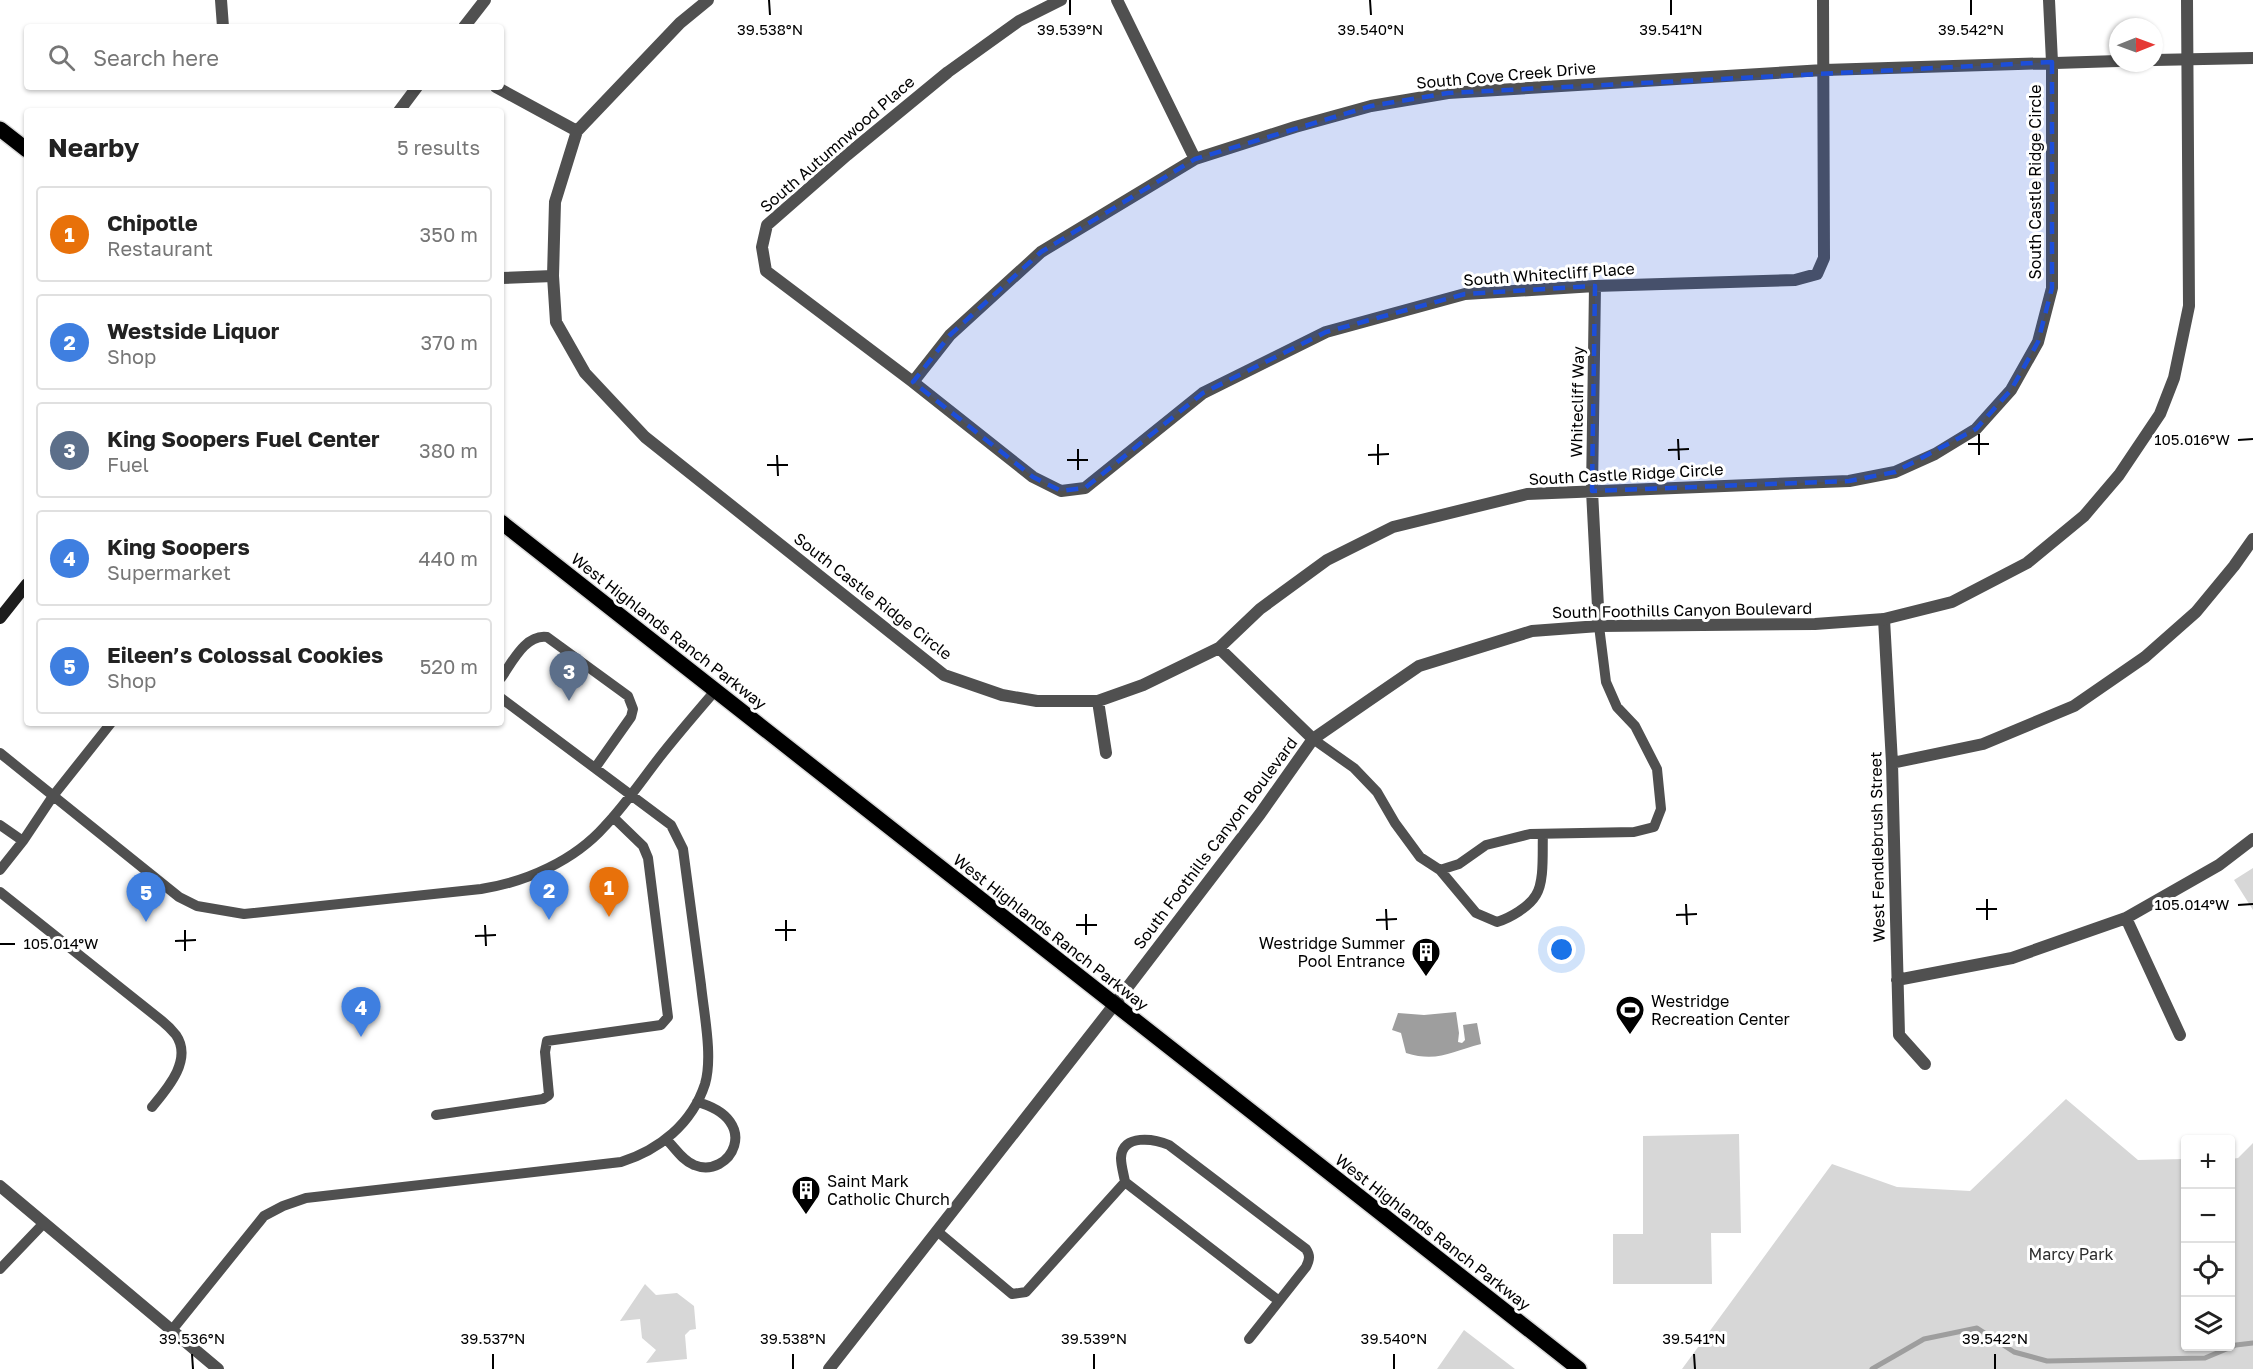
<!DOCTYPE html>
<meta charset="utf-8">
<style>
body{margin:0;font-family:"Golos Text",sans-serif;background:#f6f6f6;color:#222}
.controls{position:absolute;right:18px;bottom:18px;display:grid;overflow:hidden;border-radius:6px;box-shadow:0 2px 4px #0004}
.controls button{width:54px;height:54px;display:grid;place-items:center;padding:0;border:0;border-bottom:2px solid #e0e0e0;background:#fff;color:#222;font:30px sans-serif}
.compass{position:absolute;left:2109px;top:18px;width:54px;height:54px;border-radius:50%;background:#fff;box-shadow:0 2px 4px #0004;rotate:89deg}
.you{position:absolute;left:1562px;top:950px;width:21px;height:21px;margin:-15px;border:4px solid #fff;border-radius:50%;background:#1a73e8;box-shadow:0 0 0 9px #1a73e833}
.badge{display:grid;place-items:center;width:39px;height:39px;border-radius:50%;background:#db2777;color:#fff;font-size:20px;font-weight:700}
.pin{position:absolute;translate:-50% -50px;filter:drop-shadow(0 2px 3px #0008)}
.pin::after{content:'';position:absolute;top:32px;width:21px;height:18px;background:inherit;clip-path:polygon(0 0,100% 0,50% 100%)}
.list{margin:0;padding:0;list-style:none}
h2{display:flex;justify-content:space-between;align-items:center;height:78px;margin:0;padding:0 24px;font-size:26px}
h2 small{font-size:20px;font-weight:400;color:#767676}
.list li{display:grid;grid-template-columns:39px 1fr auto;gap:18px;align-items:center;box-sizing:border-box;height:96px;margin:0 12px 12px;padding:0 12px;border:2px solid #e0e0e0;border-radius:6px}
.list b{display:block;font-size:22px;white-space:nowrap}
.list p{margin:0;font-size:20px;white-space:nowrap;color:#767676}
.list em{font-size:20px;font-style:normal;color:#767676}
.icon{flex:none;width:33px;height:33px;fill:none;stroke:currentColor;stroke-width:2;stroke-linecap:round;stroke-linejoin:round}
.map{position:relative;flex:none;width:2253px;height:1369px;overflow:hidden}
.search{position:absolute;background:#fff;box-shadow:0 2px 4px #0004;left:24px;top:24px;width:480px;height:66px;display:flex;align-items:center;gap:15px;box-sizing:border-box;padding:0 21px;border-radius:6px;color:#767676;font-size:22px}
.panel{position:absolute;background:#fff;box-shadow:0 2px 4px #0004;left:24px;top:108px;width:480px;height:618px;border-radius:6px}
.map>svg:first-child{display:block}
.green{fill:#d7d7d7}
.water{fill:#9e9e9e}
.lines{fill:none;stroke-linecap:round;stroke-linejoin:round}
.stream{stroke:#9e9e9e;stroke-width:5}
.primary-casing{stroke:#dbdbdb;stroke-width:18}
.service{stroke:#505050;stroke-width:10}
.minor{stroke:#505050;stroke-width:12}
.tertiary{stroke:#505050;stroke-width:12}
.secondary{stroke:#1d1d1d;stroke-width:12}
.primary{stroke:#000;stroke-width:15}
.marked{fill:#1d4ed8;fill-opacity:0.2;stroke:#1d4ed8;stroke-width:4.5;stroke-dasharray:12 8;stroke-linejoin:round}
.ticks{fill:none;stroke:#000;stroke-width:2}
.labels{text-anchor:middle;dominant-baseline:central;stroke-width:6;stroke-linejoin:round;paint-order:stroke}
.street-label{font-size:16px;fill:#000;stroke:#fff}
.poi-label{font-size:16px;fill:#000;stroke:#fff;text-anchor:start}
.park-label{font-size:16px;fill:#2e2e2e;stroke:#fff}
.ticks-label{font-size:15px;text-anchor:middle;fill:#000;stroke:#fff;stroke-width:6;stroke-linejoin:round;paint-order:stroke}
</style>
<div class="map">
<svg width="2253" height="1369" viewBox="0 0 2253 1369">
<rect width="100%" height="100%" fill="#fff"/>
<path class="green" d="M2253 868V910L2234 880Z
M2066 1099 2138 1160 2185 1159 2186 1346H2230L2231 1159 2238 1158 2253 1143V1369H1682L1832 1164 1897 1187 1970 1191Z
M1739 1134 1741 1233H1711L1712 1284H1613V1234H1643V1136Z
M645 1284 656 1295 677 1293 694 1306 696 1329 690 1330 685 1335 687 1359 646 1363 656 1350 642 1338 640 1319 620 1321Z
M1464 1330 1515 1369H1437Z"/>
<path class="water" d="M1456 1012 1459 1033 1458 1042 1462 1043 1465 1040 1463 1025 1477 1023 1481 1044C1452 1051 1438 1063 1406 1053L1401 1033 1392 1030 1398 1013 1424 1015Z"/>
<g class="lines">
<path class="stream" d="M1872 1369 1924 1339 1977 1328 2014 1352 2047 1361 2205 1358 2236 1345 2253 1343"/>
<g class="primary-casing">
<path id="primary" d="M0 129 27 150
M501 522 1579 1369"/>
</g>
<path class="service" d="M501 678C512 663 525 634 547 637L628 696 633 709 631 717 595 768
M1313 739 1354 768 1377 792 1395 823 1420 857 1440 870 1459 864 1486 845 1530 834 1634 832 1654 827 1661 809 1657 769 1635 726 1617 707 1606 682 1599 626
M0 753 179 897 197 906 244 914 481 889C526 882 574 861 605 826 625 805 642 780 659 758 677 735 696 713 715 691
M0 825 23 841 53 796 111 723
M0 870 23 841
M1440 870 1476 913 1497 922C1510 918 1529 907 1536 895 1545 881 1542 850 1543 834
M0 892 162 1021C167 1025 172 1030 176 1035 193 1060 167 1089 152 1107
M436 1115 543 1099 549 1095 545 1052 547 1041 661 1025 668 1017 648 858 643 846 613 817
M667 1140C675 1148 683 1161 694 1165 730 1180 764 1120 697 1102
M1125 1182 1279 1301
M937 1231 1012 1294 1026 1292 1125 1182C1124 1175 1121 1166 1121 1158 1122 1133 1155 1139 1169 1145L1306 1249C1310 1255 1310 1259 1306 1267L1249 1339
M0 1269 44 1223
M172 1330 264 1216 283 1206 306 1198 621 1162C659 1150 692 1124 705 1084 713 1057 704 1014 701 985 695 939 689 894 683 849L671 825 501 698"/>
<path class="minor" d="M221 0 223 27
M708 0 680 23 577 131 555 202 553 276 556 322 585 373 645 437 944 675 1002 695 1037 701H1098L1143 685 1219 648 1260 609 1327 560 1393 527 1527 494 1849 481 1895 472 1935 454 1976 429 2011 390 2038 342 2052 288V62L2049 0
M1061 0 1019 21 948 72 847 155 767 225 762 247 766 271 913 382 1033 477 1061 491 1085 488 1203 393 1326 332 1465 294 1595 286 1795 280 1817 274 1824 258 1823 0
M1117 0 1195 159
M464 27 485 0
M2154 60 2253 58
M496 87 577 131
M399 111 417 87
M501 278 553 276
M1595 286 1592 491 1599 626
M913 382 950 335 1041 252 1195 159 1295 127 1371 106 1448 93 1824 70 2118 61
M1884 619 1892 763 1899 1035 1925 1064
M1219 648 1313 739
M1098 701 1106 753
M1892 763 1983 744 2074 706 2145 657 2196 612 2234 566 2253 539
M2126 918 2180 1035
M1897 980 2012 958 2126 918 2219 865 2253 839"/>
<path class="tertiary" d="M0 1186 218 1369
M829 1369 1114 1005 1260 814 1313 739 1368 701 1419 666 1532 631 1599 626 1815 624 1884 619 1952 602 2027 563 2084 516 2119 475 2160 414 2174 378 2189 306 2187 0"/>
<path class="secondary" d="M0 618 27 584"/>
<use href="#primary" class="primary"/>
</g>
<path class="marked" d="M2052 62V288L2038 342 2011 390 1976 429 1895 472 1849 481 1592 491 1595 286 1465 294 1326 332 1203 393 1085 488 1061 491 1033 477 913 382 950 335 1041 252 1195 159 1371 106 1448 93Z"/>
<path class="ticks" d="M769 0 770 15M1070 0V15M1370 0 1371 15M1671 0V15M1971 0V15M1979 434V455M1678 439 1679 460M2238 440 2253 439M1378 444V465M1968 444H1989M1078 449V470M1668 450 1689 449M777 455 778 476M1368 455 1389 454M1067 460H1088M767 465H788M1987 899V920M1686 904 1687 925M2238 905 2253 904M1386 909 1387 930M1976 909H1997M1086 914V935M1676 915 1697 914M786 920V941M1376 920 1397 919M485 925 486 946M1076 925H1097M185 930V951M775 930H796M475 936 496 935M175 941 196 940M0 944H15M192 1354 193 1369M493 1354V1369M793 1354V1369M1094 1354V1369M1394 1354V1369M1694 1354 1695 1369M1995 1354V1369"/>
<defs>
<g id="building-pin" transform="scale(1.5)"><path d="M0 17L-7.5 6A9.5 9.5 0 1 1 7.5 6Z" fill="#000" stroke="#fff"/><path d="M-4-6H4V6H1V3H-1V6H-4ZM-2.5-4.3h1.7v1.8h-1.7ZM.8-4.3h1.7v1.8H.8ZM-2.5-1h1.7V.8h-1.7ZM.8-1h1.7V.8H.8Z" fill="#fff"/></g>
<g id="stadium-pin" transform="scale(1.5)"><path d="M0 17L-7.5 6A9.5 9.5 0 1 1 7.5 6Z" fill="#000" stroke="#fff"/><path d="M0-5a6.5 5 0 1 0 0 10a6.5 5 0 1 0 0-10ZM-3.5-1.8h7v3.6h-7Z" fill="#fff"/></g>
</defs>
<g fill-rule="evenodd">
<use href="#building-pin" x="1426" y="952"/>
<use href="#stadium-pin" x="1630" y="1010"/>
<use href="#building-pin" x="806" y="1190"/>
</g>
<g class="labels">
<g class="street-label">
<text transform="translate(1506 75) rotate(-5)">South Cove Creek Drive</text>
<text transform="translate(837 144) rotate(-41)">South Autumnwood Place</text>
<text transform="translate(2035 182) rotate(-90)">South Castle Ridge Circle</text>
<text transform="translate(1549 274) rotate(-4)">South Whitecliff Place</text>
<text transform="translate(1577 402) rotate(-89)">Whitecliff Way</text>
<text transform="translate(1626 474) rotate(-3)">South Castle Ridge Circle</text>
<text transform="translate(873 596) rotate(38)">South Castle Ridge Circle</text>
<text transform="translate(1682 610) rotate(-1)">South Foothills Canyon Boulevard</text>
<text transform="translate(669 631) rotate(38)">West Highlands Ranch Parkway</text>
<text transform="translate(1215 843) rotate(-53)">South Foothills Canyon Boulevard</text>
<text transform="translate(1877 847) rotate(-91)">West Fendlebrush Street</text>
<text transform="translate(1051 932) rotate(38)">West Highlands Ranch Parkway</text>
<text transform="translate(1433 1232) rotate(38)">West Highlands Ranch Parkway</text>
</g>
<g class="poi-label">
<text x="1405" y="943" text-anchor="end">Westridge Summer<tspan x="1405" dy="18">Pool Entrance</tspan></text>
<text x="1651" y="1001">Westridge<tspan x="1651" dy="18">Recreation Center</tspan></text>
<text x="827" y="1181">Saint Mark<tspan x="827" dy="18">Catholic Church</tspan></text>
</g>
<g class="park-label">
<text x="2071" y="1254">Marcy Park</text>
</g>
</g>
<g class="ticks-label">
<text x="770" y="35">39.538°N</text>
<text x="1070" y="35">39.539°N</text>
<text x="1371" y="35">39.540°N</text>
<text x="1671" y="35">39.541°N</text>
<text x="1971" y="35">39.542°N</text>
<text x="2192" y="445">105.016°W</text>
<text x="2192" y="910">105.014°W</text>
<text x="61" y="949">105.014°W</text>
<text x="192" y="1344">39.536°N</text>
<text x="493" y="1344">39.537°N</text>
<text x="793" y="1344">39.538°N</text>
<text x="1094" y="1344">39.539°N</text>
<text x="1394" y="1344">39.540°N</text>
<text x="1694" y="1344">39.541°N</text>
<text x="1995" y="1344">39.542°N</text>
</g>
</svg>
<div class="controls">
<button>+</button>
<button>−</button>
<button><svg class="icon" aria-label="locate" viewBox="0 0 24 24"><circle cx="12" cy="12" r="6"/><path d="M12 2v4M12 18v4M2 12h4M18 12h4"/></svg></button>
<button><svg class="icon" aria-label="layers" viewBox="0 0 24 24"><path d="M12 4l9 5-9 5-9-5zM3 14l9 5 9-5"/></svg></button>
</div>
<svg class="compass" viewBox="-18 -18 36 36"><path d="M0-13l5 13h-10z" fill="#e53935"/><path d="M0 13l5-13h-10z" fill="#767676"/></svg>
<div class="you"></div>
<div class="pin badge" style="left:609px;top:917px;background:#e8710a">1</div>
<div class="pin badge" style="left:549px;top:920px;background:#3f7fe0">2</div>
<div class="pin badge" style="left:569px;top:701px;background:#5c6f8a">3</div>
<div class="pin badge" style="left:361px;top:1037px;background:#3f7fe0">4</div>
<div class="pin badge" style="left:146px;top:922px;background:#3f7fe0">5</div>
<div class="search"><svg class="icon" aria-label="search" viewBox="0 0 24 24"><circle cx="10" cy="10" r="6"/><path d="M15 15l6 6"/></svg>Search here</div>
<section class="panel">
<h2>Nearby<small>5 results</small></h2>
<ul class="list">
<li><span class="badge" style="background:#e8710a">1</span><div><b>Chipotle</b><p>Restaurant</p></div><em>350 m</em></li>
<li><span class="badge" style="background:#3f7fe0">2</span><div><b>Westside Liquor</b><p>Shop</p></div><em>370 m</em></li>
<li><span class="badge" style="background:#5c6f8a">3</span><div><b>King Soopers Fuel Center</b><p>Fuel</p></div><em>380 m</em></li>
<li><span class="badge" style="background:#3f7fe0">4</span><div><b>King Soopers</b><p>Supermarket</p></div><em>440 m</em></li>
<li><span class="badge" style="background:#3f7fe0">5</span><div><b>Eileen’s Colossal Cookies</b><p>Shop</p></div><em>520 m</em></li>
</ul>
</section>
</div>
